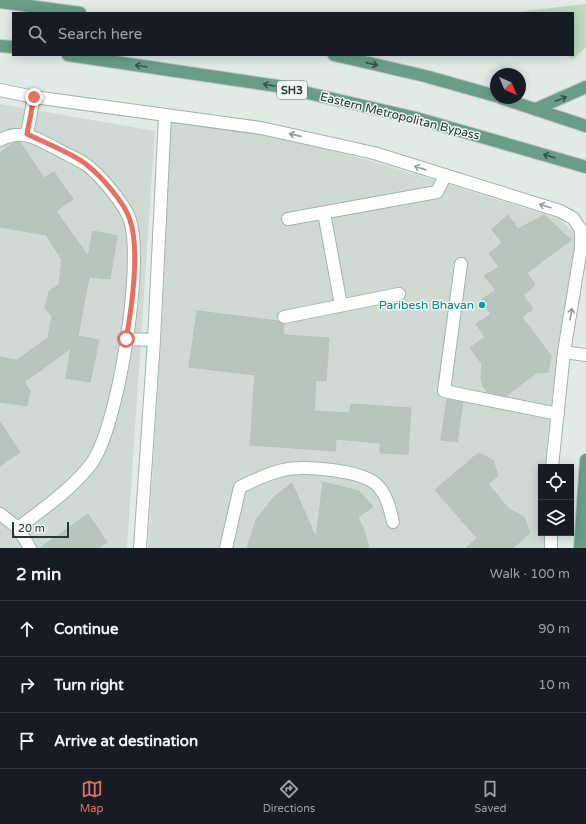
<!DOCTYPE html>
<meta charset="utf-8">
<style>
body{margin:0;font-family:"Varela Round",sans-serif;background:#20242c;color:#f1f3f6}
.controls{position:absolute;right:12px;bottom:12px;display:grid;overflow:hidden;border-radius:0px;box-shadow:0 2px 10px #0003}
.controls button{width:36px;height:36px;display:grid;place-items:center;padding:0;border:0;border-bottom:1px solid #363941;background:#171b24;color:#f1f3f6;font:20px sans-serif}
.compass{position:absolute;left:490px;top:68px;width:36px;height:36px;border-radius:50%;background:#171b24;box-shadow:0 2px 10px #0003;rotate:136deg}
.scale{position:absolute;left:12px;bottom:10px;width:57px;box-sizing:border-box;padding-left:4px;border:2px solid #233a30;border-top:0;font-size:11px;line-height:14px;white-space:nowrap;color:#233a30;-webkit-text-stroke:3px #f1f7f3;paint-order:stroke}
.stop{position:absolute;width:12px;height:12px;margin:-9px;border:3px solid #e77062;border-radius:50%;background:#fff}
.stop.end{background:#e77062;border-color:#fff;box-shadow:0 1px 4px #0008}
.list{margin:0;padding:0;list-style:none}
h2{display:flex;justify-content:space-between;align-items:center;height:52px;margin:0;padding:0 16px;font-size:17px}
h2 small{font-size:13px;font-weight:400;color:#9ea1a6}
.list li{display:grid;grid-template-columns:26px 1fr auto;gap:12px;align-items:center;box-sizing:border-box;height:56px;padding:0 16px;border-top:1px solid #363941}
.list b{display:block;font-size:15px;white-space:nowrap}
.list em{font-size:13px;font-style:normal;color:#9ea1a6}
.icon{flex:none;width:22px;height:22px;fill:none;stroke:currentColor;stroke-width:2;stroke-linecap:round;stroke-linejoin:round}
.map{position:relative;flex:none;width:586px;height:548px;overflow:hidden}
.search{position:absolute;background:#171b24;box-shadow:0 2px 10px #0003;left:12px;right:12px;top:12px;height:44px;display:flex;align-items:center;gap:10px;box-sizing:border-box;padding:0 14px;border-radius:0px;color:#9ea1a6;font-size:15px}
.sheet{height:220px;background:#171b24}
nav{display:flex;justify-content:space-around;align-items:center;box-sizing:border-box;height:56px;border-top:1px solid #363941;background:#171b24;font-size:11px;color:#9ea1a6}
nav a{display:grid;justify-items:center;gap:2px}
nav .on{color:#e77062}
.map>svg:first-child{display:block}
.built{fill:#cfdad4}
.green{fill:#bbdabf}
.building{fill:#b7c5bd;stroke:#b4c3bb}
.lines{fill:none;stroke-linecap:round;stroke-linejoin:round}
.minor-casing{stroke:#a4b2ab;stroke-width:14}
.major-casing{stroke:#bdc4c1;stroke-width:14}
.minor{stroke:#fff;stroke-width:12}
.major{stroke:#699d88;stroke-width:12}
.oneway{stroke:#345346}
.oneway2{stroke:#919c98}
.route{stroke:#e77062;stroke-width:5}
.culture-dot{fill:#0f9aa8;stroke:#f1f7f3;stroke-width:1.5}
.labels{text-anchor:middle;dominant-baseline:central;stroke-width:3;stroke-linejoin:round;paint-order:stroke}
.shield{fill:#f1f7f3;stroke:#61736a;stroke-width:1}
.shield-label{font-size:11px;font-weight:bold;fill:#233a30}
.street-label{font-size:12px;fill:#233a30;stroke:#f1f7f3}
.culture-label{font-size:12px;fill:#0d838f;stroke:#f1f7f3;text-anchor:end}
</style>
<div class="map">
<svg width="586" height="548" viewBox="0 0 586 548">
<rect width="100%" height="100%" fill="#e1eae5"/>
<path class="built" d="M0 104 155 131 127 548H0Z
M171 122 269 135 375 162 560 219 576 235 555 375 547 442 546 467H541V533H544V548H148L163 305Z"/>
<path class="green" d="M586 4V47L573 59 565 55H573V13H508Z"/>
<path class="building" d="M20 142 44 178 54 172 73 199 56 211 88 256 93 231 117 236 110 279 89 277 78 336 99 340 90 382 66 378 71 348 24 382 30 391 27 406 0 402V357L17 360 48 338 52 316 45 308 49 291 59 285 62 260 46 235 0 227V153L13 143Z
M508 215 518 229 544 215 571 240 527 273 535 285 523 295 533 309 522 317 551 356 548 372 536 373 506 396 487 392 483 386 481 377 482 364 470 348 485 337 476 324 491 314 481 300 496 290 484 276 499 267 489 253 502 243 492 229Z
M197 311 278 321 284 324 283 335 329 338 326 381 316 380 314 411 350 413 351 404 411 408 408 454 380 453V443L336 439 335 451 250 445 255 375 189 367Z
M447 399 463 402 457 442 441 440Z
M0 422 20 452 0 466Z
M478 453 493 460 498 476 488 484 509 509 524 517 530 533 513 548H466L477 538 435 490Z
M323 482 359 491 373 507 358 517 364 530 369 548H247L256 520 274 497 292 483 316 538Z
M88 514 107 542 98 548H40Z"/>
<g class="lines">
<g class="minor-casing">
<path id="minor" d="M0 90 34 97 261 128 374 153 560 211 573 218 581 230V248L564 352 552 467
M27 134 34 97
M0 140C24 128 37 139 59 150 67 155 77 158 85 164 99 173 125 205 130 220 144 263 118 429 91 464 71 490 44 508 18 528
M324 213 341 305
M288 219 437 192 445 176
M461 264 444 391 558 414
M284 317 399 294
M126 339 154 340
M564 352 586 355
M0 514 18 528 30 548
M140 548 154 340 165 115
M226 548 240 487C253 481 268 473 283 470 303 465 362 470 377 485 387 495 390 509 393 522
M551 548V533"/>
</g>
<g class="major-casing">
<path id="major" d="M0 2 80 13
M0 46 13 47
M68 55 277 86 416 118 586 167
M334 55 425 76 496 96
M501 98 586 126
M536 109 586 87
M580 548 586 460"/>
</g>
<use href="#minor" class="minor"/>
<use href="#major" class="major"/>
</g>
<defs><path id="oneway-shaft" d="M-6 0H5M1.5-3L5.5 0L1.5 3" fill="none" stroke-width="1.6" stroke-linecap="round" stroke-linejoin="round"/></defs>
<g class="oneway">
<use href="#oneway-shaft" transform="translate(372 64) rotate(13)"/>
<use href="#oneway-shaft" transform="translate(141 66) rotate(-171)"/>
<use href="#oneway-shaft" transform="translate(269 85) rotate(-171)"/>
<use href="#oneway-shaft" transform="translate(561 99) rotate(-22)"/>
<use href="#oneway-shaft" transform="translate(549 156) rotate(-163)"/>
</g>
<g class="oneway2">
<use href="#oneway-shaft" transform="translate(295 135) rotate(-167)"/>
<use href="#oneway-shaft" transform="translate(420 168) rotate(-162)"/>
<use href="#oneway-shaft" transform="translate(545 206) rotate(-163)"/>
<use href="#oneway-shaft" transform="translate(571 314) rotate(-81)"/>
</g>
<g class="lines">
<path class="route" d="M34 97 27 134C43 142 74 154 87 165 101 176 125 203 130 220 140 250 132 307 126 339"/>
</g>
<circle class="culture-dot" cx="482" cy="305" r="4"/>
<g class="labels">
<rect class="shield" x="277" y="81" width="30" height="18" rx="3"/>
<g class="shield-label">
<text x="292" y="90">SH3</text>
</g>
<g class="street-label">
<text transform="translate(400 116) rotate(14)">Eastern Metropolitan Bypass</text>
</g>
<g class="culture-label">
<text x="474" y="305">Paribesh Bhavan</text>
</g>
</g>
</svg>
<div class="controls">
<button><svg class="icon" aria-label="locate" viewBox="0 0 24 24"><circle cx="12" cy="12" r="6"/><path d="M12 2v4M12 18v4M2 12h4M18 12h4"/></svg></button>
<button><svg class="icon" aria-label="layers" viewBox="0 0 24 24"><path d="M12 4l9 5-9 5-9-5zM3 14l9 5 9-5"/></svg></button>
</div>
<svg class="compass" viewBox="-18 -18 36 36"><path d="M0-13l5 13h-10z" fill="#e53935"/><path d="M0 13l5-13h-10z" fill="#9ea1a6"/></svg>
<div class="scale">20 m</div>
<div class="stop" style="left:126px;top:339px"></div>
<div class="stop end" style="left:34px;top:97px"></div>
<div class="search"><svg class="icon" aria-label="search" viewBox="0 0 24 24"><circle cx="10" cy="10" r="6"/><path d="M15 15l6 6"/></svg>Search here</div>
</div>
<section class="sheet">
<h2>2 min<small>Walk · 100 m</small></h2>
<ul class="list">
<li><svg class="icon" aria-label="ahead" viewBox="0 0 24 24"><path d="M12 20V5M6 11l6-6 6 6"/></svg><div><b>Continue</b></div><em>90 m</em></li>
<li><svg class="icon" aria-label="right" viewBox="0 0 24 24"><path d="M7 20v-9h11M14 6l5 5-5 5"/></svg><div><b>Turn right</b></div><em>10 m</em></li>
<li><svg class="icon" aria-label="arrive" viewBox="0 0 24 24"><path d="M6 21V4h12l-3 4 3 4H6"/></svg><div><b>Arrive at destination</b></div></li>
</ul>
</section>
<nav>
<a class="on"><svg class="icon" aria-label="map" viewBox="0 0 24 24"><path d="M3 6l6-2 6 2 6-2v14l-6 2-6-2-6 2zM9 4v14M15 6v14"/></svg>Map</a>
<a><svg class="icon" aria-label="directions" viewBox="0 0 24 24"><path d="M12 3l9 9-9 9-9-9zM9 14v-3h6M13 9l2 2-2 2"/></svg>Directions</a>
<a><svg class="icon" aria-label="saved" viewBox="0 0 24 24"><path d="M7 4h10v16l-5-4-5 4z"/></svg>Saved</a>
</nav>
